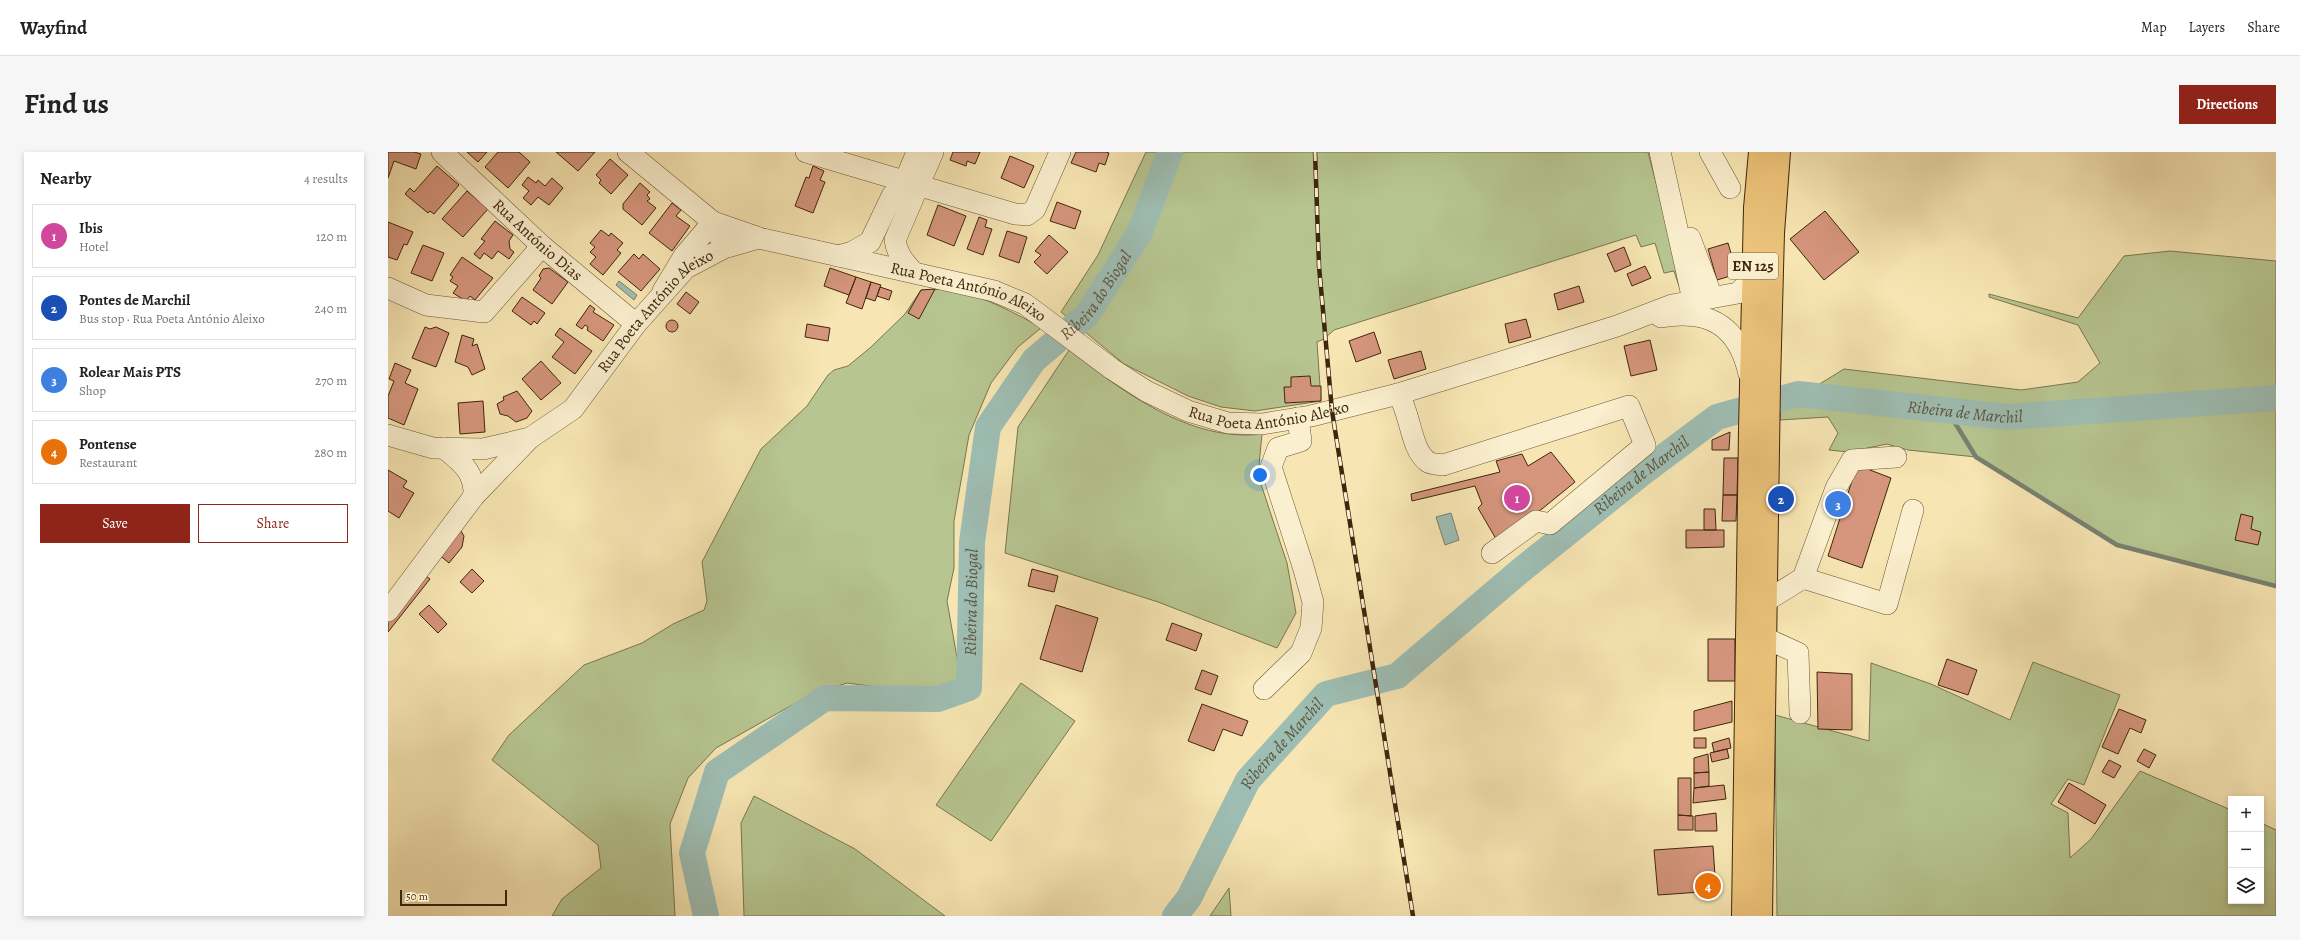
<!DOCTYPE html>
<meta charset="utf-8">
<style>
body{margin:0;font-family:Alegreya,serif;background:#f6f6f6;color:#222}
.controls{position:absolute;right:12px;bottom:12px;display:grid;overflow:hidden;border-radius:0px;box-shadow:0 2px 6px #0003}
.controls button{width:36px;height:36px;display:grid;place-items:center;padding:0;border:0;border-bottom:1px solid #e0e0e0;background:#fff;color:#222;font:20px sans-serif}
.scale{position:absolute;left:12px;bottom:10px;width:107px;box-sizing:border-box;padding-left:4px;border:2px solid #3f260c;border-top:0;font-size:11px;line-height:14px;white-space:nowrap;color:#3f260c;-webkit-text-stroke:3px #faefce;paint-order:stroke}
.you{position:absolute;left:872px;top:323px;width:14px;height:14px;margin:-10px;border:3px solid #fff;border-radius:50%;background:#1a73e8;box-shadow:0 0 0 6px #1a73e833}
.badge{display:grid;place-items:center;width:26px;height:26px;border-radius:50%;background:#8f2418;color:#fff;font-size:13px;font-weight:700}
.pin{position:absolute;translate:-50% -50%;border:2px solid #fff;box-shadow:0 1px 4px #0006}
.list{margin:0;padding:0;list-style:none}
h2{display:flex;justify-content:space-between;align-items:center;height:52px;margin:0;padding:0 16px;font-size:17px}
h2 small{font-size:13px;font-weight:400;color:#767676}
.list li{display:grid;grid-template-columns:26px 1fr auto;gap:12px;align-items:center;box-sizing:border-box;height:64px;margin:0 8px 8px;padding:0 8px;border:1px solid #e0e0e0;border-radius:0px}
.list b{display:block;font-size:15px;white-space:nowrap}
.list p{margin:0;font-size:13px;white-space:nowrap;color:#767676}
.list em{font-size:13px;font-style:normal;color:#767676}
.actions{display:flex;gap:8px;padding:12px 16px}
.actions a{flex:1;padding:9px 0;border:1px solid #8f2418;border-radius:0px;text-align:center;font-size:14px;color:#8f2418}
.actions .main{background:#8f2418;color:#fff}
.icon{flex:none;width:22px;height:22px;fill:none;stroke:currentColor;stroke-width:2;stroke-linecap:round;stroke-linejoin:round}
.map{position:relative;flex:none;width:1888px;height:764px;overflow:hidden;border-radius:0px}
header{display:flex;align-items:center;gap:24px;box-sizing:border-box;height:56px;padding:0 20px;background:#fff;border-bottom:1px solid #e0e0e0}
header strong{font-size:19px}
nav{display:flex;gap:22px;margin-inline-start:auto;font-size:14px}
.intro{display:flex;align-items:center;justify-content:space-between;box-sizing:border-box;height:96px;padding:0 24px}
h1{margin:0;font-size:28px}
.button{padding:10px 18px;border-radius:0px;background:#8f2418;color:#fff;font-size:14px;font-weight:700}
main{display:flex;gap:24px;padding:0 24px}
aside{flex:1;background:#fff;border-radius:0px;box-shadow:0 2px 6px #0003}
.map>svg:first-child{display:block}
.green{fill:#b7c691;stroke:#7b764e}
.water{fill:#9ebeb4;stroke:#788171}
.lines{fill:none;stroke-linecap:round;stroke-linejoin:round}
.stream{stroke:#788171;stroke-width:4.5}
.river{stroke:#9ebeb4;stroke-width:26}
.building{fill:#d5967d;stroke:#3f260c}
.minor-casing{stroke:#6d5636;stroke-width:22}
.major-casing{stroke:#3f260c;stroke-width:24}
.minor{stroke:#faefce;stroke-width:21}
.major{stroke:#ecc37a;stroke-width:22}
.rail-casing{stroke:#3f260c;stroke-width:4.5}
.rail{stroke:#faefce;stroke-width:3;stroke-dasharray:9;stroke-linecap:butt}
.labels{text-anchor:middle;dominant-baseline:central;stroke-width:3;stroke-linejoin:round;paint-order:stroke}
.shield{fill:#faefce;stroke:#776246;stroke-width:1}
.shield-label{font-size:15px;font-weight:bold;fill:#3f260c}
.street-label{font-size:16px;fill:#3f260c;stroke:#faefce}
.water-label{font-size:17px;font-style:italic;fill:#5c543e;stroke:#faefce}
</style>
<header>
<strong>Wayfind</strong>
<nav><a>Map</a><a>Layers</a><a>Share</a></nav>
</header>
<div class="intro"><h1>Find us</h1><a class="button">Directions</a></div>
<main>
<aside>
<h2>Nearby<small>4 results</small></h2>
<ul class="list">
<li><span class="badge" style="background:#d1479c">1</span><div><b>Ibis</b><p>Hotel</p></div><em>120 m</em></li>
<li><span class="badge" style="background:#1a4fb4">2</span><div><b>Pontes de Marchil</b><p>Bus stop · Rua Poeta António Aleixo</p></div><em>240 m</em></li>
<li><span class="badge" style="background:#3f7fe0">3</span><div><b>Rolear Mais PTS</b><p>Shop</p></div><em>270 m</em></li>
<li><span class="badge" style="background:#e8710a">4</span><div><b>Pontense</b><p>Restaurant</p></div><em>280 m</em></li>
</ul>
<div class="actions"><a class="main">Save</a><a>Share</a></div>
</aside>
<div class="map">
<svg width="1888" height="764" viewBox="0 0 1888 764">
<rect width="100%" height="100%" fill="#f7e6b3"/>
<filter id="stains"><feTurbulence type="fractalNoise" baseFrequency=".005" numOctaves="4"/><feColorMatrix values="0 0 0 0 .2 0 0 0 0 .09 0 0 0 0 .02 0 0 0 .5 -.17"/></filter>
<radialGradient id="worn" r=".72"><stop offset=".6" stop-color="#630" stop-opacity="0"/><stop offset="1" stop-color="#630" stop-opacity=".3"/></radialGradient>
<path class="green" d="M758 0H1260L1295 133 1293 140 1286 119 1276 121 1267 91 1253 95 1248 83 946 178 936 187 929 190 933 249 867 259 833 255 800 244 736 212 673 160 710 103Z
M1782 99 1888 109V434L1729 393 1588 305 1520 298 1499 292 1460 300 1441 298 1450 281 1440 265 1392 268 1395 235 1430 233 1456 217 1633 238 1690 230 1712 211 1690 173 1601 145V142L1690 166 1736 104Z
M567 137C598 147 625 159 653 176L630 195 603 231 581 283 566 369V416L559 449 573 528 562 534 519 539 459 531 422 543 328 596 300 626 282 672 287 764H164L174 747 213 716 210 693 104 608 121 583 196 513 254 491 285 472 316 458 319 449 314 410 373 297 419 254 440 223 446 218 460 214 483 195 517 162 533 138Z
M681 198C734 239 803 291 874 282L870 323 899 411 908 461 889 496 770 450 617 401 630 275Z
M1645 510 1732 543 1696 633 1680 627 1663 652 1680 661 1682 706 1703 687 1752 619 1843 658V749H1873V671L1888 678V764H1389L1387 563 1481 589 1483 511 1543 532 1622 568Z
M633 531 687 569 603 689 548 653Z
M366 644 467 697 557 764H356L353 671Z
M841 736 843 764H822Z"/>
<path class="water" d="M231 129 249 143 246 148 228 133Z
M1063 361 1071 388 1057 393 1048 365Z"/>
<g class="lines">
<path class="stream" d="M1559 258 1588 305 1729 393 1888 434"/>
<g class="river">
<path id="s1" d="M318 764 304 701 329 620 437 546 550 547 581 536 584 390 600 275 646 208 699 163 752 80 782 0"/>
<path id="s2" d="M787 764 801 746 860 628 938 542 1009 524 1132 419 1254 321 1329 265 1410 242 1619 265 1888 246"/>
</g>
</g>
<path class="building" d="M0 0H26L33 2 28 17 6 9 0 26Z
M79 0H99L90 10Z
M110 0H131L142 10 120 36 97 15Z
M168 0H207L190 19Z
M565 0H592L587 12 579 9 578 14 562 8Z
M688 0H718L721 1 717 13 711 11 708 20 683 11Z
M622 4 646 14 636 36 613 26Z
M222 7 240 23 223 42 211 31 213 28 208 23Z
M49 14 71 33 46 62 42 59 40 61 17 42 22 36 26 40Z
M425 14 436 19 432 28 437 30 425 61 407 54 418 25 421 26Z
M140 25 148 31 150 28 157 34 164 26 175 36 161 53 150 45 143 53 135 46 141 39 134 33Z
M252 31 262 40 259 43 262 47 259 49 268 56 254 73 235 57V52Z
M79 39 100 57 75 85 54 67Z
M669 50 693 59 687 77 662 69Z
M284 51 293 58 288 64 302 74 284 99 261 81Z
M550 53 578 64 566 94 539 83Z
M1437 59 1471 100 1436 128 1402 87Z
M591 65 599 68 597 75 604 77 595 103 579 97Z
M107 69 125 83 121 89 122 97 126 100 121 107 110 99 104 107 96 101 92 107 86 102 97 89 93 87Z
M0 70 25 80 19 93 16 92 9 108 0 105Z
M213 78 221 84 223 81 235 91 229 98 233 101 215 123 202 112 208 105 202 100 207 95 202 91Z
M619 79 639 85 631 111 611 104Z
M661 83 680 100 659 122 646 110 653 103 647 99Z
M1340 91 1349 122 1329 128 1320 97Z
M35 93 56 101 44 129 23 121Z
M1236 95 1243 113 1227 120 1219 102Z
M246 102 251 107 255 102 272 117 253 139 230 120Z
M74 105 105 126 87 148 82 144 78 149 65 141 70 134 62 129 65 125 62 123Z
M1257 114 1263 126 1244 134 1239 122Z
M161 116 180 130 164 152 145 138 153 126 151 124 155 117Z
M442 116 468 125 461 143 436 134Z
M468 125 483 130 474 157 458 151Z
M483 130 493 133 487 149 478 146Z
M1191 134 1196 150 1170 158 1166 142Z
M492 135 504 139 501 148 489 144Z
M547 137 531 167 520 161 533 138Z
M298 140 311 150 302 162 289 152Z
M134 145 157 161 149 172 146 169 143 173 124 159Z
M202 153 207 157 205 160 226 173 215 189 199 178 200 175 197 173 194 177 188 173Z
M1138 167 1143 185 1121 191 1117 172Z
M278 174a6 6 0 1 1 12 0a6 6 0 1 1-12 0Z
M419 172 442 176 440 189 417 185Z
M37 175 42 177 48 175 61 181 48 215 24 206Z
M172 176 204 199 187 222 164 205 176 190 167 183Z
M986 180 993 201 968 210 961 189Z
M74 183 86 187 84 194 89 192 97 217 84 223 80 215 67 210Z
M1262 188 1269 218 1243 224 1236 194Z
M1033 199 1038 217 1006 227 1000 208Z
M153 209 173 231 153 248 134 227Z
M7 211 23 218 17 231 30 237 16 273 0 266V244L6 229 1 227Z
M922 224 923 234H933V249L897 251 896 235H903V225Z
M129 239 144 259 139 266 128 270 120 264 112 262 109 252 116 248 115 245Z
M95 249 97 280 72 282 70 251Z
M1342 280 1341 298H1324V288Z
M1163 300 1187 330 1111 392 1090 356 1094 352 1087 334 1024 349 1023 342 1112 320 1108 309 1134 302 1140 314Z
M1336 306H1350L1349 343H1335Z
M1469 313 1503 326 1474 416 1440 404Z
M0 318 19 329 15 335 26 341 11 366 0 359Z
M1335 343H1349L1348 369H1334Z
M1316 357H1327L1328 378H1316Z
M1853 362 1865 365 1863 377 1873 380 1870 393 1847 388Z
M71 376 76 384 74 395 61 411 50 402Z
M1298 378H1336V395L1298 396Z
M84 417 96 429 84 441 72 430Z
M644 417 670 424 666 440 640 434Z
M35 422 42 427 0 480V467Z
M41 453 59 472 50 481 31 462Z
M668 453 710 466 694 520 652 507Z
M784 471 814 482 808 499 778 488Z
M1320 487H1347V529H1320Z
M1559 507 1589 518 1580 543 1550 533Z
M814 518 830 524 823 543 807 537Z
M1429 520 1464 522V578L1430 577Z
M1344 549V570L1306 579V559Z
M814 552 860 569 854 584 835 577 826 599 800 589Z
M1731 557 1758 568 1753 581 1742 576 1730 602 1714 595Z
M1306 586H1318V596H1306Z
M1341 586 1343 596 1326 600 1324 591Z
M1339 597 1341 606 1324 610 1322 601Z
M1756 597 1768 603 1761 616 1749 609Z
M1320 602 1321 620 1306 621V606Z
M1721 608 1733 614 1726 626 1714 620Z
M1321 620V634L1306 636V621Z
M1290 626H1303V664L1290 663Z
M1681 631 1718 653 1707 672 1670 650Z
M1336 633 1338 647 1305 651 1306 636Z
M1328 661 1329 679H1307V664Z
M1290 663 1305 664V678H1290Z
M1325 694 1328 739 1270 743 1266 698Z"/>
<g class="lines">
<g class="minor-casing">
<g id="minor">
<path id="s3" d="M54 0 154 94 248 172"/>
<path d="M240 0 325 70 330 83"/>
<path d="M418 0 627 62 639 63 647 57 672 0"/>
<path d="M1272 0 1305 148"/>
<path d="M1322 0 1342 36"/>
<path d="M1302 86 1324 145"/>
<path d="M450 104 464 100 482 90 504 44 517 29 529 0"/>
<path d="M525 120C516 110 509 102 507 88L545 0"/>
<path d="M0 136 38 153 96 160 154 94"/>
<path id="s4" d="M275 139 296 104 325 70 371 86 606 139 637 152 724 217 758 239 800 259 840 271 874 272 923 264 1010 242 1229 174 1284 153 1350 141 1358 133 1365 117"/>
<path d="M1273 165C1321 157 1350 173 1361 222"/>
<path d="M1010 242C1023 261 1022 297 1040 310 1043 312 1050 312 1055 313L1241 254 1257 293 1162 372 1148 369 1104 401"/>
<path id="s5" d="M0 283 45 296 95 297 142 286 185 257 248 172 298 116 336 96 371 86"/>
<path d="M56 296C74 311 87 320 86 344"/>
<path d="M1415 426 1499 452 1525 358"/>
<path d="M1378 449 1415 426 1448 336 1464 308 1508 305"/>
<path d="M0 459 86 344 142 286"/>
<path d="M1377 486 1410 501 1412 561"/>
<path d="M876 537 913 501 923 476 925 450 915 414 883 315 890 296 913 289 910 266"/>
</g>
</g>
<g class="major-casing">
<path id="major" d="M1355 764 1362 278 1367 56 1372 0
M1373 764 1381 231 1385 81 1391 0"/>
</g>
<use href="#minor" class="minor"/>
<use href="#major" class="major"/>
<g class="rail-casing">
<path id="rail" d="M927 0 931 114 944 259 1025 764"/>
</g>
<use href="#rail" class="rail"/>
</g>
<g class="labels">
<rect class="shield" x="1340" y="101" width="50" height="26" rx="3"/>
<g class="shield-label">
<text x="1365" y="114">EN 125</text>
</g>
<g class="street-label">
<text stroke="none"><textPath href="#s3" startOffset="130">Rua António Dias</textPath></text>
<text stroke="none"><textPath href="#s4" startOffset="351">Rua Poeta António Aleixo</textPath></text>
<text stroke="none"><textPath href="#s5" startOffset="326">Rua Poeta António Aleixo</textPath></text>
<text stroke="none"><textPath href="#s4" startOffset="687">Rua Poeta António Aleixo</textPath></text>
</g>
<g class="water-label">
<text stroke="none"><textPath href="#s1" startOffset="860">Ribeira do Biogal</textPath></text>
<text stroke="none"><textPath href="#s2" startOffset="1008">Ribeira de Marchil</textPath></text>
<text stroke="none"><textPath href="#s2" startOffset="660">Ribeira de Marchil</textPath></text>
<text stroke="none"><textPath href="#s1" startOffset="512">Ribeira do Biogal</textPath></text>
<text stroke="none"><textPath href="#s2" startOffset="204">Ribeira de Marchil</textPath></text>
</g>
</g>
<rect width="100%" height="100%" filter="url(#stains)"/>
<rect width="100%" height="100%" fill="url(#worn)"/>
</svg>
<div class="controls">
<button>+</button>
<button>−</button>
<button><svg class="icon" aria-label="layers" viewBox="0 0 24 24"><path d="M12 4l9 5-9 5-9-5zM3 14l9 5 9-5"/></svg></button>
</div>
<div class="scale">50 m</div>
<div class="you"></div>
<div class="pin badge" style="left:1129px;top:346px;background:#d1479c">1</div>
<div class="pin badge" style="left:1393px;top:347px;background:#1a4fb4">2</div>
<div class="pin badge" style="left:1450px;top:352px;background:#3f7fe0">3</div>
<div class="pin badge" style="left:1320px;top:734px;background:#e8710a">4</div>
</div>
</main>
